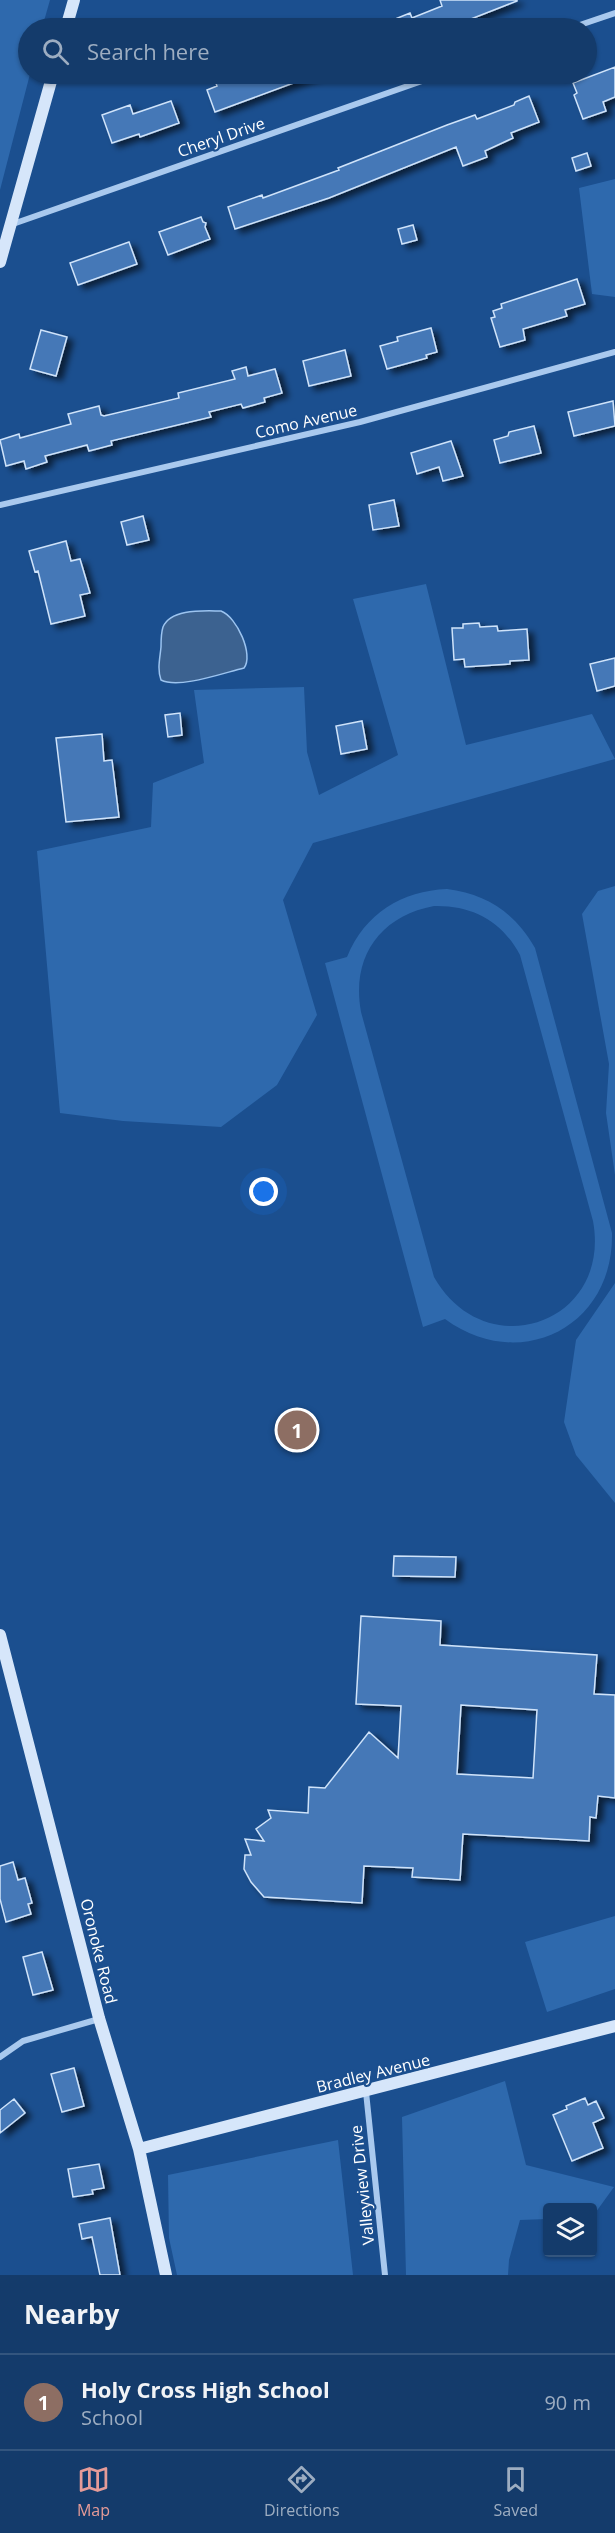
<!DOCTYPE html>
<style>
body{margin:0;font-family:"Open Sans",sans-serif;background:#214673;color:#f1f3f6}
.controls{position:absolute;right:18px;bottom:18px;display:grid;overflow:hidden;border-radius:6px;box-shadow:0 2px 4px #0004}
.controls button{width:54px;height:54px;display:grid;place-items:center;padding:0;border:0;border-bottom:2px solid #33557e;background:#143b6b;color:#f1f3f6;font:30px sans-serif}
.you{position:absolute;left:264px;top:1192px;width:21px;height:21px;margin:-15px;border:4px solid #fff;border-radius:50%;background:#1a73e8;box-shadow:0 0 0 9px #1a73e833}
.badge{display:grid;place-items:center;width:39px;height:39px;border-radius:50%;background:#e69b98;color:#fff;font-size:20px;font-weight:700}
.pin{position:absolute;translate:-50% -50%;border:3px solid #fff;box-shadow:0 2px 6px #0006}
.list{margin:0;padding:0;list-style:none}
h2{display:flex;justify-content:space-between;align-items:center;height:78px;margin:0;padding:0 24px;font-size:26px}
h2 small{font-size:20px;font-weight:400;color:#9dadc1}
.list li{display:grid;grid-template-columns:39px 1fr auto;gap:18px;align-items:center;box-sizing:border-box;height:96px;padding:0 24px;border-top:2px solid #33557e}
.list b{display:block;font-size:22px;white-space:nowrap}
.list p{margin:0;font-size:20px;white-space:nowrap;color:#9dadc1}
.list em{font-size:20px;font-style:normal;color:#9dadc1}
.icon{flex:none;width:33px;height:33px;fill:none;stroke:currentColor;stroke-width:2;stroke-linecap:round;stroke-linejoin:round}
.map{position:relative;flex:none;width:615px;height:2275px;overflow:hidden}
.search{position:absolute;background:#143b6b;box-shadow:0 2px 4px #0004;left:18px;right:18px;top:18px;height:66px;display:flex;align-items:center;gap:15px;box-sizing:border-box;padding:0 21px;border-radius:33px;color:#9dadc1;font-size:22px}
.sheet{height:174px;background:#143b6b}
nav{display:flex;justify-content:space-around;align-items:center;box-sizing:border-box;height:84px;border-top:2px solid #33557e;background:#143b6b;font-size:16px;color:#9dadc1}
nav a{display:grid;justify-items:center;gap:3px}
nav .on{color:#e69b98}
.map>svg:first-child{display:block}
.green{fill:#2e69ad;fill-rule:evenodd}
.water{fill:#3c6290;stroke:#9cc4f0;stroke-width:1.5}
.building{fill:#4478b7;stroke:#cfe3fa;stroke-width:1.5;fill-rule:evenodd;filter:url(#shadow)}
.lines{fill:none;stroke-linecap:round;stroke-linejoin:round}
.street{stroke:#a9c9ee;stroke-width:6}
.secondary{stroke:#d6e6fa;stroke-width:12}
.labels{text-anchor:middle;dominant-baseline:central;stroke-width:4.5;stroke-linejoin:round;paint-order:stroke}
.street-label{font-size:16px;fill:#fff;stroke:#1b4f8f}
</style>
<div class="map">
<svg width="615" height="2275" viewBox="0 0 615 2275">
<defs>
<filter id="shadow"><feDropShadow dx="6" dy="4" stdDeviation="3" flood-color="#0009"/></filter>
</defs>
<rect width="100%" height="100%" fill="#1b4f8f"/>
<path class="green" d="M0 0H50L42 28H28L30 74 0 190Z
M615 179V297L592 294 579 188Z
M426 584 466 745 592 714 615 759 313 843 283 900 317 1015 277 1085 221 1127 123 1121 60 1113 37 851 151 827 153 783 204 763 194 690 304 687 307 752 319 795 398 755 353 599Z
M615 886V1175L606 1113 609 1064 582 914 598 891Z
M447 889C487 894 515 913 535 948L612 1233C614 1327 520 1374 445 1319L423 1327 325 963 347 957C365 913 402 891 447 889ZM434 906C472 905 502 921 520 955L593 1221C612 1324 485 1367 434 1277L361 1012C351 957 380 916 434 906Z
M615 1283V1503L576 1455 564 1422 576 1340Z
M615 1916V1989L547 2012 525 1942Z
M505 2081 526 2165 614 2187 593 2216 592 2208H548L547 2219 520 2220 509 2260 508 2275H406L402 2117Z
M338 2140 353 2275H177L169 2238 168 2175Z"/>
<path class="water" d="M221 611C237 617 254 655 244 668 223 673 179 689 161 680 157 669 160 658 161 647 161 641 161 633 163 627 171 608 205 611 221 611Z"/>
<path class="building" d="M440 0H517V1L448 28H373L410 13 412 18 442 6Z
M615 67V97L603 102 606 111 583 119 574 95 577 93 573 83Z
M226 74H233L235 79 250 74 315 75 215 112 207 90 217 86 214 78Z
M529 96 539 122 511 133 513 138 485 151 487 157 463 166 456 147 329 198 235 229 228 207 262 195 263 198 339 170 338 168 447 125 475 115 477 119 514 105 515 102Z
M171 101 179 123 140 137 139 134 112 143 102 115 130 105 133 114Z
M587 153 591 166 576 171 572 158Z
M201 217 203 222 206 223 205 227 210 239 168 255 159 232Z
M413 225 417 240 402 244 398 229Z
M129 242 137 264 78 285 70 263Z
M577 279 585 304 565 310 567 316 523 329 525 340 500 347 491 318 495 317 493 311 502 308 501 304Z
M431 328 437 352 426 355 427 358 387 369 380 346 398 341 397 337Z
M41 330 67 337 56 376 30 369Z
M345 350 351 376 309 386 303 361Z
M246 367 248 376 275 369 282 393 264 398 265 402 243 408 241 404 209 412 211 417 111 441 112 445 89 451 87 445 45 456 47 462 26 469 24 461 6 466 0 440 19 434 20 438 71 424 68 414 99 406 101 415 104 416 179 398 178 393 235 379 232 371Z
M613 401 615 426 574 436 568 412Z
M534 426 541 453 500 463 494 440 508 436 509 432Z
M451 441 463 476 443 481 439 467 417 474 411 453Z
M394 500 399 526 373 530 369 505Z
M143 516 149 540 127 545 121 522Z
M66 541 71 561 80 559 90 593 80 595 85 616 51 624 38 571 35 572 29 551Z
M479 623 480 627 497 626 498 631 527 629 529 660 510 661V664L465 667 464 659 454 660 452 628H463V624Z
M615 658V686L597 691 590 664Z
M180 713 182 735 168 737 165 715Z
M362 721 367 749 341 754 336 726Z
M102 734 104 761 112 760 119 817 66 822 56 738Z
M394 1556 456 1557 455 1577 393 1576Z
M361 1616 441 1621 440 1645 597 1655 594 1694 615 1695V1798L598 1796 596 1818 590 1817 589 1841 463 1834 460 1880 412 1877 413 1868 364 1866 362 1903 264 1897 251 1882 244 1869 245 1855H251L245 1839 264 1841 256 1829 271 1818 268 1810 308 1813 309 1787 325 1788 369 1732 398 1758 401 1706 356 1704ZM461 1705 537 1710 533 1778 457 1774Z
M13 1862 18 1880 25 1878 32 1903 28 1904 31 1914 6 1922 0 1899V1866Z
M42 1952 53 1990 33 1995 23 1957Z
M74 2068 84 2106 62 2112 51 2074Z
M585 2098 588 2105 596 2101 604 2118 593 2123 603 2148 572 2161 553 2115 567 2109 566 2106Z
M14 2099 25 2113 0 2133V2110Z
M99 2164 104 2188 92 2190 93 2194 73 2197 68 2169Z
M110 2218 120 2275H100L92 2237 82 2239 79 2224Z"/>
<g class="lines">
<path class="street" d="M571 28 615 13
M10 225 442 74
M0 505 360 422 615 352
M0 2057 23 2041 99 2019
M366 2092 385 2275"/>
<path class="secondary" d="M66 28 74 0
M0 262 53 74
M0 1635 99 2018 139 2149 166 2275
M139 2149 615 2026"/>
</g>
<g class="labels">
<g class="street-label">
<text transform="translate(221 137) rotate(-19)">Cheryl Drive</text>
<text transform="translate(306 421) rotate(-13)">Como Avenue</text>
<text transform="translate(99 1951) rotate(76)">Oronoke Road</text>
<text transform="translate(373 2073) rotate(-14)">Bradley Avenue</text>
<text transform="translate(362 2185) rotate(-96)">Valleyview Drive</text>
</g>
</g>
</svg>
<div class="controls">
<button><svg class="icon" aria-label="layers" viewBox="0 0 24 24"><path d="M12 4l9 5-9 5-9-5zM3 14l9 5 9-5"/></svg></button>
</div>
<div class="you"></div>
<div class="pin badge" style="left:297px;top:1430px;background:#8d6e63">1</div>
<div class="search"><svg class="icon" aria-label="search" viewBox="0 0 24 24"><circle cx="10" cy="10" r="6"/><path d="M15 15l6 6"/></svg>Search here</div>
</div>
<section class="sheet">
<h2>Nearby<small></small></h2>
<ul class="list">
<li><span class="badge" style="background:#8d6e63">1</span><div><b>Holy Cross High School</b><p>School</p></div><em>90 m</em></li>
</ul>
</section>
<nav>
<a class="on"><svg class="icon" aria-label="map" viewBox="0 0 24 24"><path d="M3 6l6-2 6 2 6-2v14l-6 2-6-2-6 2zM9 4v14M15 6v14"/></svg>Map</a>
<a><svg class="icon" aria-label="directions" viewBox="0 0 24 24"><path d="M12 3l9 9-9 9-9-9zM9 14v-3h6M13 9l2 2-2 2"/></svg>Directions</a>
<a><svg class="icon" aria-label="saved" viewBox="0 0 24 24"><path d="M7 4h10v16l-5-4-5 4z"/></svg>Saved</a>
</nav>
